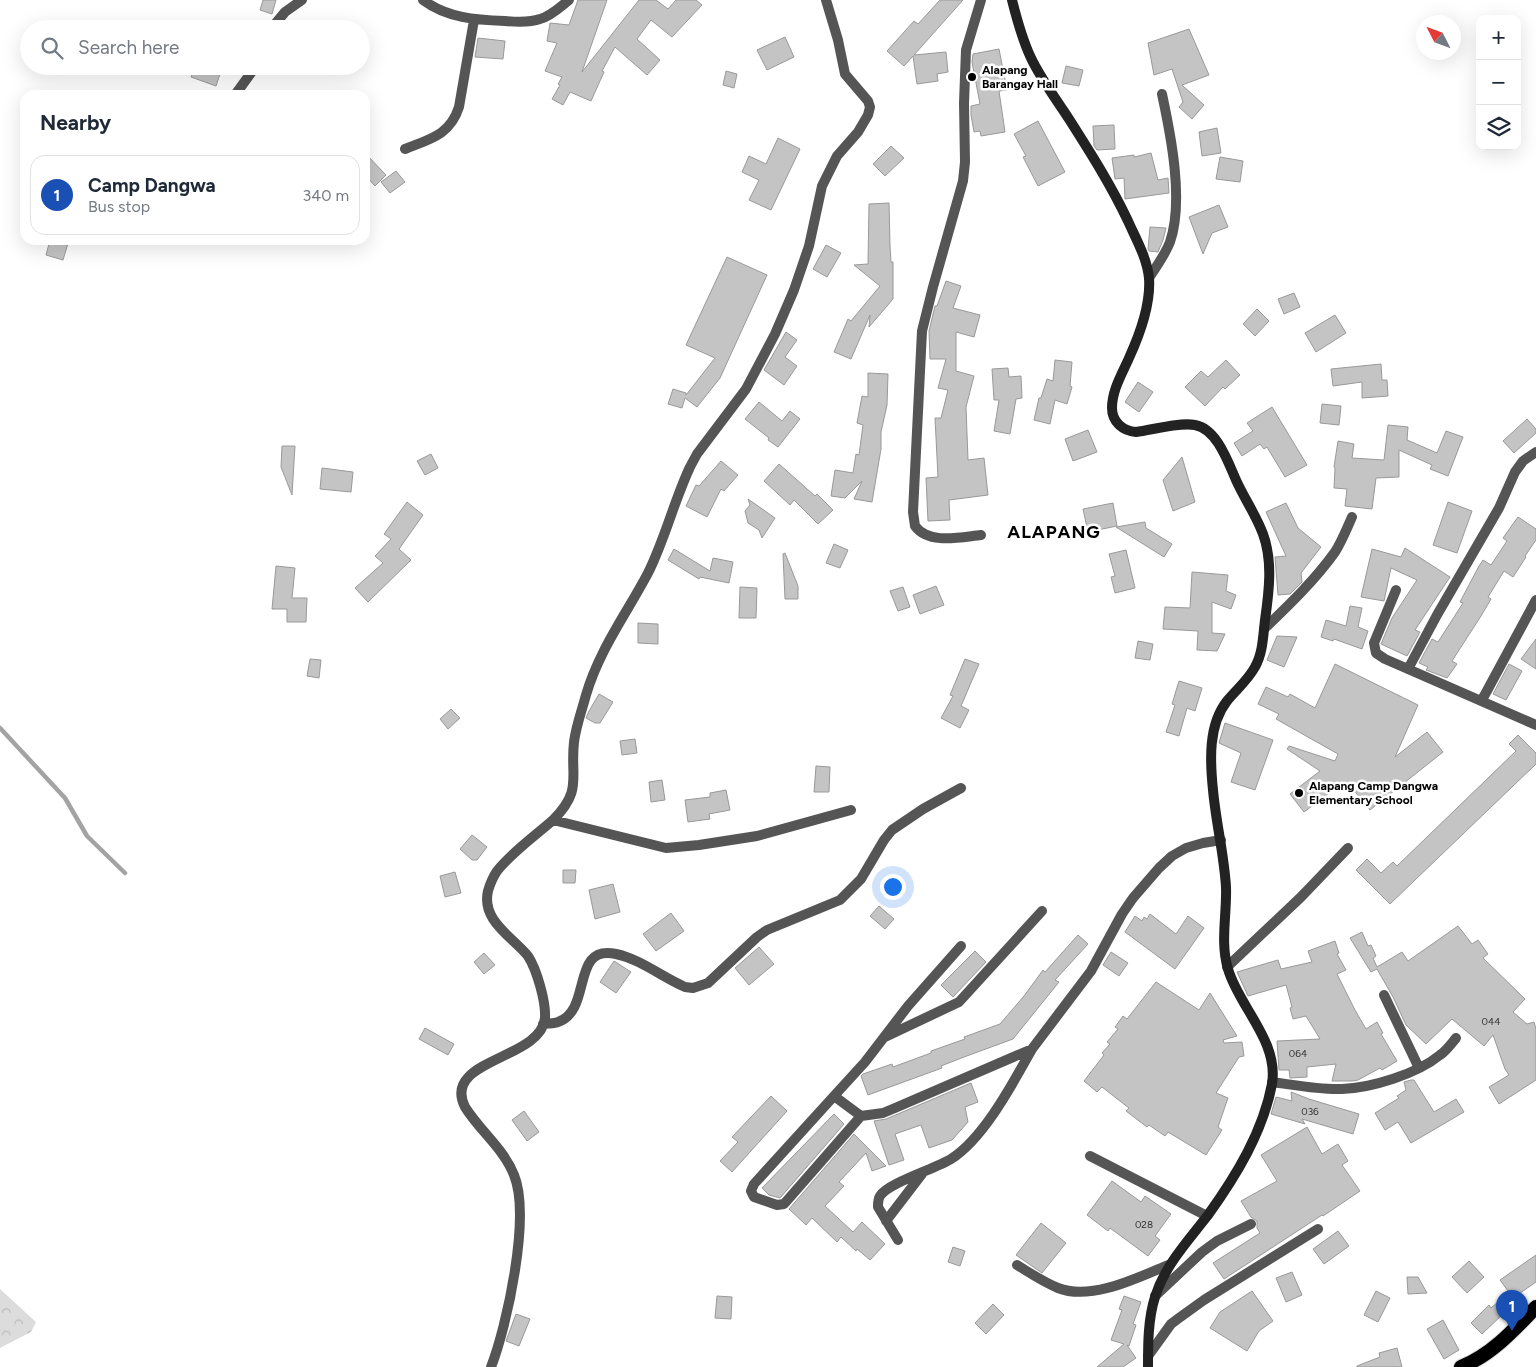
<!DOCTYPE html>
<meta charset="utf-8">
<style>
body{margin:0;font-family:Figtree,sans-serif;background:#f6f6f7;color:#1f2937}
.controls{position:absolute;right:15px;top:15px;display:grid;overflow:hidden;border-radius:10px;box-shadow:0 5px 20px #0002}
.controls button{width:45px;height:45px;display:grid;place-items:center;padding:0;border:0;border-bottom:1px solid #e0e1e3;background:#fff;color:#1f2937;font:25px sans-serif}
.compass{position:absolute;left:1416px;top:15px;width:45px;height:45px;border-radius:50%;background:#fff;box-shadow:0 5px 20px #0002;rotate:312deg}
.you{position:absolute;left:892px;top:886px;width:18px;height:18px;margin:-12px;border:4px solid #fff;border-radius:50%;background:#1a73e8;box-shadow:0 0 0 8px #1a73e833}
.badge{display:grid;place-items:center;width:32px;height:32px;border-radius:50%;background:#000;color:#fff;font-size:16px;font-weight:700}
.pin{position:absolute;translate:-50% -41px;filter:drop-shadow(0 1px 2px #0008)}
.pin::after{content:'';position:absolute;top:26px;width:18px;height:15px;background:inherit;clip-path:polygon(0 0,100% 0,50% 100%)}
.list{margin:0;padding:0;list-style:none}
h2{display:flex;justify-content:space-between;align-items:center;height:65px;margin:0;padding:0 20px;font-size:21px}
h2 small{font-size:16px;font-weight:400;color:#747a83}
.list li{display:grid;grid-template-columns:32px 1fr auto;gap:15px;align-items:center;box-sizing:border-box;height:80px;margin:0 10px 10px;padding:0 10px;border:1px solid #e0e1e3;border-radius:15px}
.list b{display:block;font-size:19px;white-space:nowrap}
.list p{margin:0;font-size:16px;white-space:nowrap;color:#747a83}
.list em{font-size:16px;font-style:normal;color:#747a83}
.icon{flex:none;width:28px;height:28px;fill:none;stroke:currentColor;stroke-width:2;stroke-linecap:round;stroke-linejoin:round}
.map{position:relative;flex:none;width:1536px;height:1367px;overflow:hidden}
.search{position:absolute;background:#fff;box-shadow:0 5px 20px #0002;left:20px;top:20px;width:350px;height:55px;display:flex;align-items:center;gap:12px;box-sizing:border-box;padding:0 18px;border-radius:28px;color:#747a83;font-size:19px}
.panel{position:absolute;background:#fff;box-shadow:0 5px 20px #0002;left:20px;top:90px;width:350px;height:155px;border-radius:15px}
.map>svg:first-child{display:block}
.forest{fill:url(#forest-crowns)}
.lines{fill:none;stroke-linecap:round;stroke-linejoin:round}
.stream{stroke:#a3a3a3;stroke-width:4.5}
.building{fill:#c4c4c4;stroke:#999}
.trunk-casing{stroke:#dbdbdb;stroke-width:16}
.minor{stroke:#555;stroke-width:10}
.secondary{stroke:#222;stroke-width:10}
.trunk{stroke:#000;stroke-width:14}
.poi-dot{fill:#000;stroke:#fff;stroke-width:2}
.labels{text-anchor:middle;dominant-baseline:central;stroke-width:5;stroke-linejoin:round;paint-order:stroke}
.number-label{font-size:10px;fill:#313131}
.poi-label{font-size:12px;font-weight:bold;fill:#000;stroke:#fff;text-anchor:start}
.district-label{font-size:18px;font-weight:bold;letter-spacing:1px;fill:#000;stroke:#fff}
</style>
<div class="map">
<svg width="1536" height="1367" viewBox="0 0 1536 1367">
<defs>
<pattern id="forest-crowns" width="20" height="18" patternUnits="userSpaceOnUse" patternTransform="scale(1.25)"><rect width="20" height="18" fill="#dcdcdc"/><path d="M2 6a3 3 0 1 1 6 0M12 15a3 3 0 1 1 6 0" fill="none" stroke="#bbb"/></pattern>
</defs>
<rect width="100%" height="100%" fill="#fff"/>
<path class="forest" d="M0 1289 36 1322 31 1332 0 1348Z"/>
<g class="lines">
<path class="stream" d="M0 728 65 798 87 836 125 873"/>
</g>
<path class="building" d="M263 0H276L272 14 260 10Z
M578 0H607L582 72 639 0H656L668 9 676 0H696L702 5 672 37 651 20 637 39 660 60 647 75 615 47 602 71 604 72 591 101 570 92 563 105 552 99 560 85 558 84 562 77 545 71 557 43 547 41 550 23 569 25Z
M940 0H963L914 55 946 52 948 72 937 74 938 81 917 84 913 56 904 66 887 51 914 21 918 24Z
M1189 29 1209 75 1182 85 1204 105 1192 119 1179 107 1183 102 1172 69 1154 75 1148 43Z
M785 37 794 57 767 70 757 50Z
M478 38 505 41 503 59 475 57Z
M999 49 1007 90 999 91 1005 132 981 136 980 131 974 132 971 115V106L980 104 972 62 973 54Z
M195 66H208L221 71 216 86 191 77Z
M1066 66 1083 70 1079 86 1062 83Z
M726 71 737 74 734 88 723 85Z
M1038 121 1065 172 1038 186 1023 157 1026 156 1014 134Z
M1114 125 1115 149 1097 150 1094 146 1093 126Z
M1217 128 1221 153 1202 156 1199 132Z
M778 138 800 149 771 210 749 200 759 180 742 172 749 156 766 164Z
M891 146 904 158 885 176 873 164Z
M365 153 386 175 375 186 365 175Z
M1151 153 1158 180 1168 178 1169 193 1125 199 1124 178 1115 179 1112 158 1134 155V157Z
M1220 157 1243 161 1240 182 1216 179Z
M396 171 405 182 390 193 381 182Z
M889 203 890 246 891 262H893V299L869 327 870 315 851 359 834 352 848 319 851 321 880 286 854 265 868 264 869 204Z
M1219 205 1228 227 1212 233 1203 254 1189 217Z
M1150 227 1166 228 1163 240 1158 252 1149 251 1148 249Z
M50 240H69L63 260 46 255Z
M826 245 841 253 827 277 813 269Z
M727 257 767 275 720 378 697 407 685 398 682 408 668 404 673 389 686 393V395L715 358 686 345Z
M946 281 961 286 953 308 980 315 974 337 956 332V371L974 376 966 407 968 460 984 458 988 495 949 500 950 520 928 521 926 478 938 477 935 418H941L948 390 938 388 946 359H930L929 331 935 306H937Z
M1294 293 1300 307 1284 314 1278 299Z
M1257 309 1269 321 1255 336 1243 324Z
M1335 315 1346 333 1316 352 1305 333Z
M786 332 797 340 785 357 797 366 784 385 764 370Z
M1055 360 1072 362 1070 386 1072 387 1067 404 1055 400 1050 424 1034 420 1039 398H1041L1047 379 1053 381Z
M1226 360 1240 375 1225 389 1223 387 1205 406 1185 387 1201 371 1208 377Z
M1381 364 1382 380H1387L1388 396 1362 398V382L1333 386 1331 369Z
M1008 368 1009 377 1021 376 1022 398 1016 399 1010 434 994 431 999 400H994L992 369Z
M868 373 888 374 887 405 881 432V449L872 502 854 499 862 481 845 498 831 496 835 470 853 473 856 454 859 455 863 425 857 423 862 396 868 397Z
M1138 382 1153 392 1139 412 1125 402Z
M759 402 782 421 790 411 800 419 778 447 768 440 769 438 745 419Z
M1322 404 1341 406 1339 425 1320 423Z
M1272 407 1307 465 1285 477 1267 447 1264 449 1260 444 1242 456 1234 443 1253 431 1247 423Z
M1527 419 1536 429V433L1514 453 1503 441Z
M1388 425 1408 427 1407 440 1437 453 1446 431 1463 437 1448 476 1430 469 1432 465 1399 450V477L1376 478 1372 509 1345 506 1347 489 1334 488 1335 468 1334 467 1338 441 1354 444 1352 458 1384 460Z
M1088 430 1097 452 1073 461 1065 439Z
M282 446H295L292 495 281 467Z
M431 454 438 468 425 475 417 461Z
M1182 457 1195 502 1173 511 1163 480Z
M721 461 738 475 724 491 721 489 707 517 686 506 696 485 699 486Z
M779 464 815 496 817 494 833 510 818 524 794 500 790 505 764 481Z
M322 468 353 472 351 492 320 489Z
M748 499 775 518 762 538 759 530 748 523 745 511 750 505Z
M407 502 423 515 399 549 411 560 368 602 355 588 383 563 375 556 391 539 384 534Z
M1448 502 1472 511 1457 553 1433 545Z
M1113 503 1117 526 1088 532 1083 509Z
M1286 503 1298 528 1321 547 1301 573 1302 582 1290 594 1278 595 1275 557 1286 556 1266 512Z
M1518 517 1536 529V540L1525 556 1526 557 1513 577 1504 571 1488 597 1491 599 1481 616 1452 661 1457 664 1447 678 1426 670 1428 667 1419 663 1432 639 1438 642 1463 603 1460 602 1479 566 1483 560 1491 565 1507 541 1503 538Z
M1145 522 1146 528 1172 544 1164 557 1116 527Z
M834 544 848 550 840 568 826 563Z
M1405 548 1450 577 1415 630 1420 632 1407 656 1381 644 1392 618 1417 580 1391 568 1384 601 1361 597 1372 549 1401 557Z
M674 549 710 571 713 558 733 562 729 583 700 577 699 579 668 560Z
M1126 550 1135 588 1115 593 1111 577 1115 576 1109 554Z
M785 553 798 586V599H785L783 554Z
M276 566 295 568 292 598H307L306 622H287V609H272Z
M1192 572 1228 575 1226 591 1236 595 1231 609 1212 602V633L1225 634 1217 651 1197 650 1198 631 1163 629 1165 607 1190 608Z
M936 586 944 605 920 614 913 595Z
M740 587 757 588 756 618H739Z
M903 587 910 607 898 611 890 591Z
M1350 606 1362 608 1358 627 1368 631 1362 649 1334 639 1333 641 1321 637 1326 620 1346 626Z
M638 623 658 624V644L638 643Z
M1277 636 1297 637 1284 667 1267 660Z
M1536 639V669L1521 659Z
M1138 641 1153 644 1150 660 1135 658Z
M310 659 321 660 319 678 307 676Z
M965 659 979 664 961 706 969 710 960 728 941 718 953 696 950 695Z
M1335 664 1418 705 1395 757 1427 732 1443 752 1370 810 1347 782 1345 784 1344 782 1304 812 1290 794 1320 771 1287 749 1289 746 1335 761 1338 754 1276 719 1279 714 1258 704 1266 687 1288 697 1290 694 1315 708Z
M1509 664 1522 671 1506 700 1493 694Z
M1179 681 1202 688 1195 711 1187 708 1179 736 1166 732 1175 705 1172 704Z
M599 694 613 702 600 723H595L586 718 589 711Z
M451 709 460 718 448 729 440 719Z
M1225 723 1273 740 1255 790 1231 782 1241 753 1219 743Z
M1518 735 1536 753V764L1390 904 1356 870 1367 859 1381 873 1393 862 1397 866 1516 751 1509 744Z
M635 739 637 753 622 755 620 741Z
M816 766 830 767 829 792H814Z
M662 780 665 800 651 802 649 782Z
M726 790 730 810 709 814 710 819 688 822 685 800 710 797V793Z
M472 835 487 847 477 860H472L460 849Z
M563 870H576L575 883H563Z
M455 872 461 893 445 897 440 876Z
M613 884 620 912 595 919 589 890Z
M879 906 894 919 885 929 870 916Z
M671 913 684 931 656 951 643 934Z
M1150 914 1176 934 1188 916 1204 928 1175 969 1125 932 1135 916 1142 921 1144 917 1147 919Z
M1458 926 1472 944 1478 940 1488 954 1483 958 1525 999 1513 1012 1527 1024 1534 1022 1536 1029V1080L1499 1104 1489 1087 1509 1075 1505 1069 1493 1035 1484 1046 1452 1019 1426 1044 1406 1025 1393 997 1377 969 1371 972 1350 938 1362 932 1368 946 1371 945 1376 956 1373 958 1377 967 1402 952 1408 961Z
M1078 935 1088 944 1055 980 1059 982 1013 1039 964 1057 941 1066 942 1068 868 1095 861 1076 863 1074 892 1064 893 1067 931 1053V1051L965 1039 964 1037 1000 1024 1024 996 1043 970 1045 972Z
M1335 941 1339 953 1337 954 1346 970 1337 974 1355 1010 1366 1029 1377 1022 1383 1033 1381 1034 1397 1061 1382 1070 1380 1068 1358 1080 1353 1081H1332L1336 1064 1307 1067V1077L1290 1078 1289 1070H1279L1277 1041 1320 1039 1306 1016 1293 1019 1290 1008 1292 1007 1286 985 1248 996 1237 972 1278 960 1281 969 1312 962 1308 951Z
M759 947 774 964 749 985 735 968Z
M975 951 986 962 953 997 941 985Z
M1111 952 1128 963 1119 976 1103 965Z
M484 953 495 965 484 974 474 962Z
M614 961 631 972 616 993 600 982Z
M1156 982 1199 1010 1210 993 1237 1036 1223 1040 1224 1043 1242 1042 1244 1056 1239 1057 1216 1093 1228 1098 1218 1127 1222 1130 1206 1155 1168 1132 1165 1136 1149 1125 1147 1127 1126 1111 1129 1108 1102 1087 1097 1092 1084 1081 1104 1055 1102 1053 1110 1044 1107 1042 1118 1029 1115 1027 1123 1016 1127 1019Z
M425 1028 454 1044 448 1055 419 1039Z
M1411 1080H1414L1434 1112 1456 1099 1464 1112 1411 1143 1398 1122 1385 1130 1375 1113 1399 1098 1397 1096 1406 1090 1404 1082Z
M971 1083 978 1102 965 1107 968 1122 952 1140 929 1148 921 1125 895 1134 904 1160 889 1165 874 1121 886 1119Z
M1291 1092 1309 1099 1359 1114 1353 1134 1302 1119 1305 1124 1271 1114 1276 1097 1292 1101Z
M771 1096 787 1111 732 1172 720 1161 738 1142 732 1137Z
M524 1111 539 1132 527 1141 512 1120Z
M834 1114 844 1124 780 1198 769 1195 762 1188Z
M1307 1127 1322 1154 1338 1144 1348 1161 1342 1165 1360 1191 1323 1216 1322 1215 1224 1279 1213 1263 1260 1233 1257 1228V1221L1251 1217 1241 1201 1277 1181 1261 1155Z
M854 1134 886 1166 872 1171 866 1153 839 1182 844 1186 825 1206 853 1232 862 1222 885 1244 870 1260 857 1249 856 1251 841 1237 837 1242 812 1218 806 1225 789 1209Z
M1112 1181 1141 1202 1145 1196 1171 1214 1155 1236 1160 1240 1148 1256 1110 1228 1108 1231 1087 1215Z
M1041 1223 1066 1243 1042 1273 1016 1255Z
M1338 1231 1349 1246 1324 1264 1313 1249Z
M953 1247 965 1251 960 1266 948 1262Z
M1536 1255V1282L1513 1298 1500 1280Z
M1469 1261 1484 1277 1467 1293 1452 1277Z
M1292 1272 1302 1295 1286 1302 1276 1278Z
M1407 1277H1418L1427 1293 1408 1294Z
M1252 1291 1273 1321 1259 1331 1247 1351 1210 1328 1220 1312Z
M1376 1291 1390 1298 1378 1322 1364 1315Z
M1506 1295 1516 1306 1505 1316 1503 1314 1482 1334 1471 1323 1489 1305 1491 1308Z
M717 1296 732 1297 731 1319 715 1318Z
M1124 1296 1141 1302 1133 1324 1136 1325 1129 1346 1127 1345 1136 1358 1123 1367H1097L1124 1344 1111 1340 1122 1310 1119 1309Z
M993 1304 1004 1315 986 1334 975 1323Z
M516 1314 530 1319 519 1346 506 1341Z
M1443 1320 1459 1350 1444 1359 1427 1329Z
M1397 1348 1402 1367H1357V1366L1380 1357 1379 1353Z"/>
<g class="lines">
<g class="trunk-casing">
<path id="trunk" d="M1461 1367C1491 1355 1514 1330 1536 1307"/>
</g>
<path class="minor" d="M423 0C447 18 476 20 505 21 516 22 529 23 540 19 551 16 560 7 569 0
M271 29 285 12 302 0
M235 95 256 66
M405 149C430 139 450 135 459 107L474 20
M1149 278C1156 267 1165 255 1170 242 1184 201 1171 136 1162 94
M981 535C961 537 929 545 915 526L913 512 922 331 933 287 963 181 965 162 964 103 966 50 981 0
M1396 590 1374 643 1376 653 1385 659 1408 669 1536 725
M1264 629C1289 605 1315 580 1335 552 1342 541 1347 528 1352 517
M1408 669 1437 615 1499 508 1515 472 1523 461 1536 452
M1482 700 1536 600
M553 820 666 848 699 845 757 836 851 810
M961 946 908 1006 865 1062 834 1096 861 1116 883 1113 895 1108 1032 1049 1091 971 1122 914 1133 898 1159 868 1172 856 1186 848 1203 843 1221 840
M1227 967 1301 897 1348 848
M1384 995 1419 1068
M543 1024C548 1023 554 1024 558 1022 593 1010 570 944 616 954 640 959 662 977 685 987L693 988 708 983 757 937 767 930 840 900 861 879 884 840 892 830 923 809 961 788
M885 1037 959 1002 1042 911
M1272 1082C1295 1085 1319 1090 1342 1089 1371 1088 1417 1074 1440 1055 1446 1051 1451 1044 1456 1038
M834 1096 754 1184 751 1191 754 1197 777 1205 784 1204 861 1116
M1090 1156 1207 1216
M886 1221 922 1174
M898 1240 878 1207C878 1204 878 1199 880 1196 888 1183 935 1169 951 1159 984 1138 1013 1083 1032 1049
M1017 1265C1030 1273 1043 1282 1058 1288 1091 1301 1137 1278 1168 1265
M1155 1296 1202 1252 1217 1241 1251 1224
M1148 1356 1171 1324 1179 1318 1204 1300 1318 1229
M491 1367C507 1326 531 1216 514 1175 504 1149 480 1131 465 1107 441 1059 541 1060 545 1018 546 1002 537 970 528 956 513 937 481 921 488 891 490 884 493 877 497 871 513 851 535 836 553 820 583 790 570 778 574 742 576 726 582 710 586 695 599 650 627 613 648 573 665 539 674 501 690 467L697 454 746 389 775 334 794 290 809 246 822 186 837 156 858 132 868 115 870 107 868 101 845 74 838 40 826 0"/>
<path class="secondary" d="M1012 0C1017 20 1022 39 1031 58 1041 79 1056 99 1069 119 1090 152 1111 185 1128 221 1136 239 1147 258 1149 278 1151 305 1140 334 1129 358 1122 374 1112 390 1112 408 1112 422 1123 431 1136 432 1152 430 1179 422 1195 425 1217 429 1228 462 1236 480 1244 498 1256 515 1263 534 1273 561 1269 592 1265 620 1263 636 1263 653 1255 667 1248 680 1236 690 1227 701 1208 725 1210 761 1213 790 1216 823 1224 854 1226 887 1227 914 1220 943 1228 969 1239 1007 1279 1041 1272 1084 1263 1132 1236 1176 1208 1215 1188 1241 1165 1265 1155 1297 1148 1319 1148 1344 1148 1367"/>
<use href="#trunk" class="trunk"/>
</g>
<g class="poi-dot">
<circle cx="972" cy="77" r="5"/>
<circle cx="1299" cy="793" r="5"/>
</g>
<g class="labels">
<g class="number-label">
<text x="1491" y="1021">044</text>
<text x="1298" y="1053">064</text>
<text x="1310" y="1111">036</text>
<text x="1144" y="1224">028</text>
</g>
<g class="poi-label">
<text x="982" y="70">Alapang<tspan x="982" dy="14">Barangay Hall</tspan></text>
<text x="1309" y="786">Alapang Camp Dangwa<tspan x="1309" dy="14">Elementary School</tspan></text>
</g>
<g class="district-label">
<text x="1054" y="532">ALAPANG</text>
</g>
</g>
</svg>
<div class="controls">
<button>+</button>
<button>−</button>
<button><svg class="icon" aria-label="layers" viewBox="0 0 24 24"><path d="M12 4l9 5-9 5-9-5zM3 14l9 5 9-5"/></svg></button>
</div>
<svg class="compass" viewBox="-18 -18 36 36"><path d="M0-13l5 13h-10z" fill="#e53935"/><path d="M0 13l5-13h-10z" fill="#747a83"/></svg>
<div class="you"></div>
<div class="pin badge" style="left:1512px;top:1331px;background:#1a4fb4">1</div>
<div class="search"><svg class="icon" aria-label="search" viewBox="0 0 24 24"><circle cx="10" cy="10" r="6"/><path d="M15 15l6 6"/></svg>Search here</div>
<section class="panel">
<h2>Nearby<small></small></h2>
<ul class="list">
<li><span class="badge" style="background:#1a4fb4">1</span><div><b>Camp Dangwa</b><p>Bus stop</p></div><em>340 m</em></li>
</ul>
</section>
</div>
